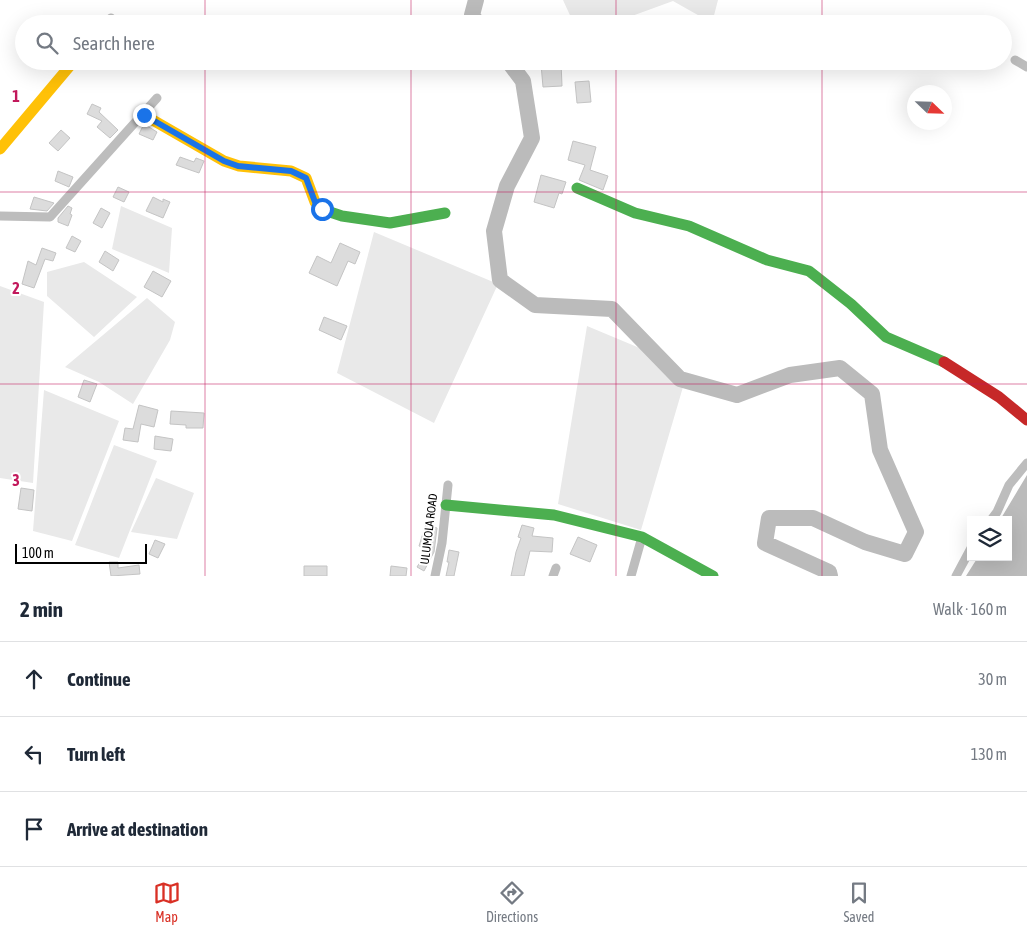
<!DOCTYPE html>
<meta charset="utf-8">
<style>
body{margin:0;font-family:"Asap Condensed",sans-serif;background:#f2f2f3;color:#1f2937}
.controls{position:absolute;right:15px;bottom:15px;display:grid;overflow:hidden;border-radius:0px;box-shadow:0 5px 20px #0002}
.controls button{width:45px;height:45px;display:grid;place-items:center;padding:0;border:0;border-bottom:1px solid #e0e1e3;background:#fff;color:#1f2937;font:25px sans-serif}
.compass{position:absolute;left:907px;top:85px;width:45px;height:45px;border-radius:50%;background:#fff;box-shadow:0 5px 20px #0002;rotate:113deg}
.scale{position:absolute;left:15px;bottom:12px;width:132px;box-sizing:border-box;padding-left:5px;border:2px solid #000;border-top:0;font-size:14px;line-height:18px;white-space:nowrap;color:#000;-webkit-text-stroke:4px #fff;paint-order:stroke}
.stop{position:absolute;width:15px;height:15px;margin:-11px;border:4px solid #1a73e8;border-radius:50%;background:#fff}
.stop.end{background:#1a73e8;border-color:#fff;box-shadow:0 1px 5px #0008}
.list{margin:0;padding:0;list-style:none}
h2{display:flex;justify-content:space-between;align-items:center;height:65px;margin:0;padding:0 20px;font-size:21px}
h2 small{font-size:16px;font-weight:400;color:#747a83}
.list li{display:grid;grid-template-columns:32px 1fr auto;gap:15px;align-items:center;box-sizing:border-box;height:75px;padding:0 20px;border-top:1px solid #e0e1e3}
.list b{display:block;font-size:19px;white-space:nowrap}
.list em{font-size:16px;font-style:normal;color:#747a83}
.icon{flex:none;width:28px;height:28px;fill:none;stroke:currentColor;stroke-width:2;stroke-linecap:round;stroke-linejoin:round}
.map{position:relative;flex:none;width:1027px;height:576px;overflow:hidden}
.search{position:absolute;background:#fff;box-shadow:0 5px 20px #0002;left:15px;right:15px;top:15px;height:55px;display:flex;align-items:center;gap:12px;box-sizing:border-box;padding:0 18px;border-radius:28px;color:#747a83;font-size:19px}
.sheet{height:290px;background:#fff}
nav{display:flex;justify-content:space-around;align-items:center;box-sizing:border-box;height:70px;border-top:1px solid #e0e1e3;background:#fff;font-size:14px;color:#747a83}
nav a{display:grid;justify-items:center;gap:2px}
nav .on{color:#d93025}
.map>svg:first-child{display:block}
.green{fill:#e9e9e9}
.water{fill:#bbb}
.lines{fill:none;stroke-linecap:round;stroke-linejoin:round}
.river{stroke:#bbb;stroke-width:16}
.building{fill:#dcdcdc;stroke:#c4c4c4}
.street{stroke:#bdbdbd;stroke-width:9}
.fast{stroke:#4caf50;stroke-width:11}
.slow{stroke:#ffc107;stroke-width:11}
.jam{stroke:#c62828;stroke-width:11}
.route{stroke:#1a73e8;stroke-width:6}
.grid{fill:none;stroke:#c2185b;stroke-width:1;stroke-opacity:0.55}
.labels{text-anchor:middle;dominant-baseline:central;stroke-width:4;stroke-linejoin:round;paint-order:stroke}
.street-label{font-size:12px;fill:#000;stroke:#fff}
.grid-label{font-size:16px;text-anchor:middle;font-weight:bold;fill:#c2185b;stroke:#fff;stroke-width:4;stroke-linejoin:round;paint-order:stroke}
</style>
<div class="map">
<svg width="1027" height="576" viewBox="0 0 1027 576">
<rect width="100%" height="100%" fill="#fff"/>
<path class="green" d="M563 0H718L712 23 673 1 610 24H574Z
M121 206 172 228 169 273 112 249Z
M374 232 498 284 434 423 337 373Z
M84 262 137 297 94 337 47 296V272Z
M0 286 44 302 33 483 0 478Z
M147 298 175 322 170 340 133 404 99 382 65 367Z
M587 326 642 349 683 387 641 530 558 504Z
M44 390 119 421 72 541 33 531Z
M114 445 157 461 119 558 75 545Z
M156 478 194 493 177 539 131 532Z"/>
<path class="water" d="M1027 475V576H966L978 557H1008V520H1000Z"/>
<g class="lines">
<path class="river" d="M476 0 472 15 478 24
M508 61 523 81 532 138 507 186 494 231 500 280 535 305 612 309 680 379 737 395 790 375 840 368 872 394 880 450 916 532 905 554 865 542 813 518H769L765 543 829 572 830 576"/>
</g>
<path class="building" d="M561 62 562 86 543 87 541 64Z
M589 81 591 102 577 103 575 82Z
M92 104 101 108 99 112 118 130 110 138 97 127 102 121 87 114Z
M144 124 157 132 153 140 139 134Z
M61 130 70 138 58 151 49 143Z
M573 141 596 147 590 170 608 176 603 190 579 180 585 165 568 160Z
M180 157 194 162 196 158 204 161 199 173 176 165Z
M58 171 73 177 69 187 55 181Z
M541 175 566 182 562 194 559 193 554 208 534 202Z
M118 187 129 192 124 202 113 197Z
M34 197 54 203 47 211 30 209Z
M153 197 163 202V199L170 202 163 218 146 211Z
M68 206 72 208 70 214 72 215 68 226 58 222V218Z
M101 208 110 213 102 228 93 223Z
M72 236 81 241 75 252 66 248Z
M340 243 360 252 355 264 348 261 337 286 309 273 317 256 331 263Z
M42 248 56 253 53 261 45 259 34 288 22 284 28 261 36 265Z
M105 251 119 260 113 271 99 262Z
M153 271 171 281 162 297 144 287Z
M324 317 347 326 341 340 319 330Z
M84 380 97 384 90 402 78 397Z
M139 405 158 410 154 427 141 424 138 442 123 440 125 428 133 429Z
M171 411 204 413 203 428H186V425L170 424Z
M155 436 173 439 171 451 154 449Z
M21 488 34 490 32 511 18 509Z
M426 524 437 528 434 552 424 571 417 567 428 549 419 546Z
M522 525 534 528 532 536 553 538 552 552 530 551 524 576H511L516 552 521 538 518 537Z
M578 537 597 545 590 562 570 554Z
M155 540 165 544 158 558 149 554Z
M449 550 459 552 454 576H446L449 562H447Z
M109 562H118V568L139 565 140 574 111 576Z
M304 566H327V576H304Z
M391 566 407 568 406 576H390Z"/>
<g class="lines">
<path class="street" d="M106 24 111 18
M1015 60 1027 67
M0 216 50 217 157 98
M991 520 997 512 1009 485 1027 463
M435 576 442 543 448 485
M553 576 556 568
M631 576 642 537
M956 576 971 548"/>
<path class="fast" d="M577 188 635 213 689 226 767 260 809 271 851 304 886 337 944 362
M324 210 342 216 390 223 445 213
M446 505 554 515 642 537 713 576"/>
<path class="slow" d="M144 115 224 161 239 166 291 171 306 178 315 202 324 210
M0 149 74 61"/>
<path class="jam" d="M944 362 999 397 1027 420"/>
</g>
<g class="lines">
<path class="route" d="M144 115 224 161 238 166 291 171 306 178 315 202 322 209"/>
</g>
<path class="grid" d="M205 0V24M411 0V24M616 0V24M822 0V24M205 61V576M411 61V576M616 61V576M822 61V576M0 192H1027M0 384H1027"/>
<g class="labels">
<g class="street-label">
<text transform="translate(429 529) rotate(-83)">ULUMOLA ROAD</text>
</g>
</g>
<g class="grid-label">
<text x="16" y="102">1</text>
<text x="16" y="294">2</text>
<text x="16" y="486">3</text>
</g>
</svg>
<div class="controls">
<button><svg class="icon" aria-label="layers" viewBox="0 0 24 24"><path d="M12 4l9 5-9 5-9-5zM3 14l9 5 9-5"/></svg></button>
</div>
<svg class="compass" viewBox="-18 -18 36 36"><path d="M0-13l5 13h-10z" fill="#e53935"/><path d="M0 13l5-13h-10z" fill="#747a83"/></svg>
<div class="scale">100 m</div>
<div class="stop" style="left:322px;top:209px"></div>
<div class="stop end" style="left:144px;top:115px"></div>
<div class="search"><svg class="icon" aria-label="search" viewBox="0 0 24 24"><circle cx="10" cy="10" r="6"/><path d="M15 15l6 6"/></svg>Search here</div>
</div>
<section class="sheet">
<h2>2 min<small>Walk · 160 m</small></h2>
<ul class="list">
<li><svg class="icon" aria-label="ahead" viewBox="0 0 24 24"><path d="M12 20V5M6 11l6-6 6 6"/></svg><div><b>Continue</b></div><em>30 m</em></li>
<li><svg class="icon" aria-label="left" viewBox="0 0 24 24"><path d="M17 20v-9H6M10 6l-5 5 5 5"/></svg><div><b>Turn left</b></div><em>130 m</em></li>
<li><svg class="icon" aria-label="arrive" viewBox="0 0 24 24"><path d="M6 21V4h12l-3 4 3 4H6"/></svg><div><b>Arrive at destination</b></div></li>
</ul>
</section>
<nav>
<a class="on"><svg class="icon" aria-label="map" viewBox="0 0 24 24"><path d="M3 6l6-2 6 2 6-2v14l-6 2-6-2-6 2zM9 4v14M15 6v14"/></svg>Map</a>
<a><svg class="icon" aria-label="directions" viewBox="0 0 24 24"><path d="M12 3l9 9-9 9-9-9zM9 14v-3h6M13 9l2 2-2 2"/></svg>Directions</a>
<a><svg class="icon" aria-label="saved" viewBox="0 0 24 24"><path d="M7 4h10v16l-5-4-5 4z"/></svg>Saved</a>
</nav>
